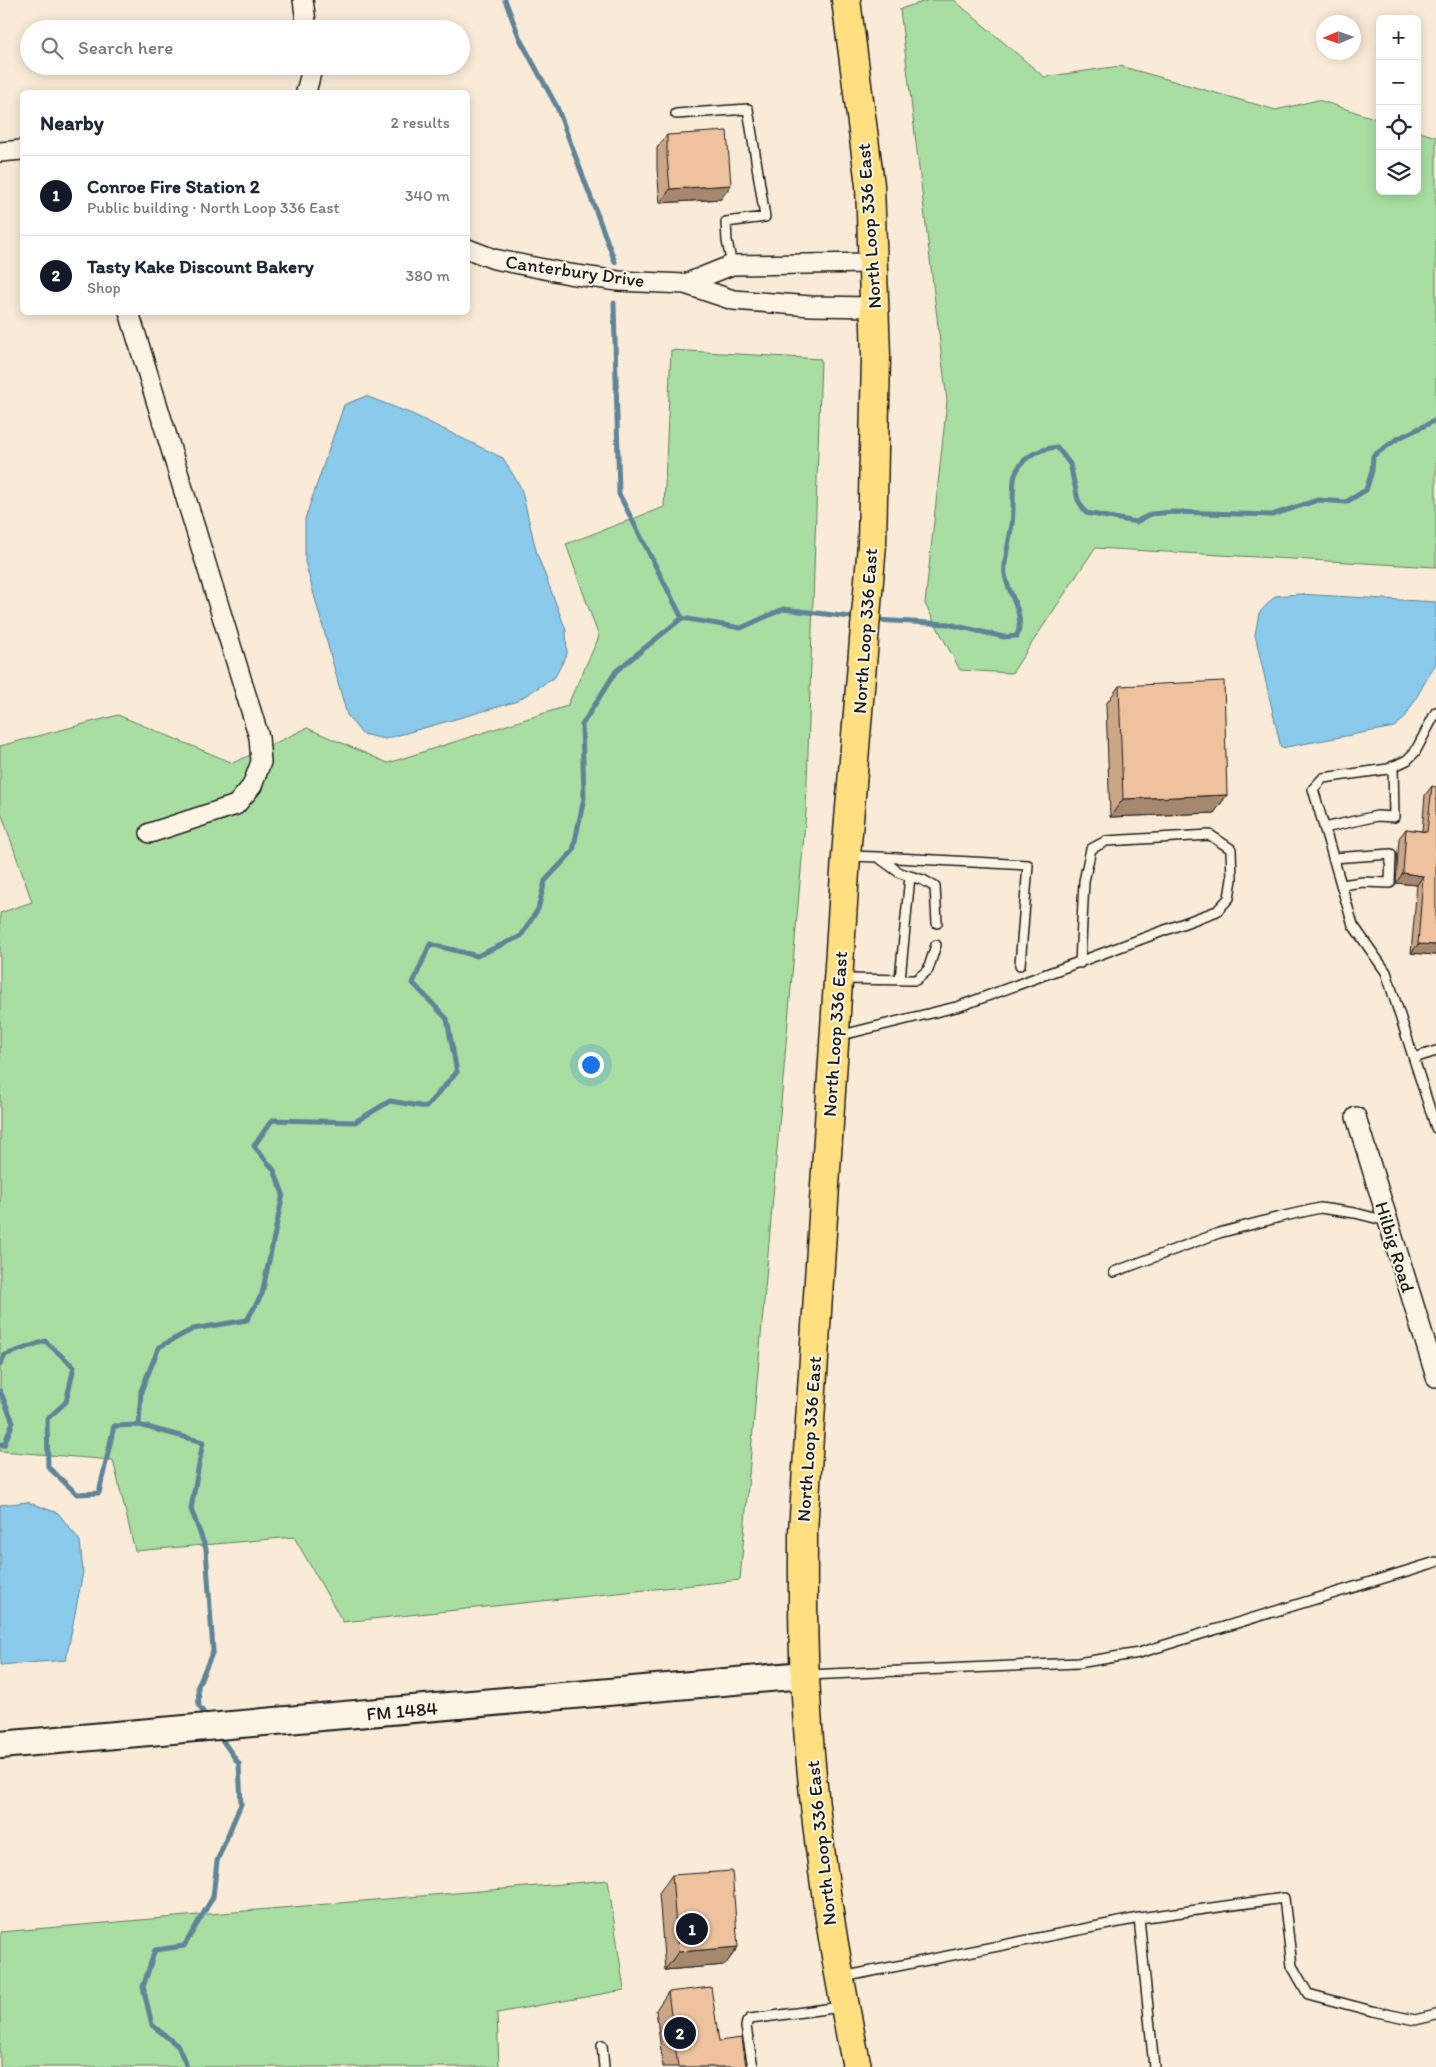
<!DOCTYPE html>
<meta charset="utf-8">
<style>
body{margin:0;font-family:Itim,sans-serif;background:#f2f2f3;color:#1f2937}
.controls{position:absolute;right:15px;top:15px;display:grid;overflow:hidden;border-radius:8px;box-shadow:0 2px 12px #0003}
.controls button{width:45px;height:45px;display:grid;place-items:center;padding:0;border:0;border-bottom:1px solid #e0e1e3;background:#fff;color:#1f2937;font:25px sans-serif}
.compass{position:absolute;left:1316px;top:15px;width:45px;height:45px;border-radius:50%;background:#fff;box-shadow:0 2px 12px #0003;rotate:268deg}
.you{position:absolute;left:590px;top:1064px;width:18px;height:18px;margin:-12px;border:4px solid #fff;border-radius:50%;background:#1a73e8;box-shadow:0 0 0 8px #1a73e833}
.badge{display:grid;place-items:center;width:32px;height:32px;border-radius:50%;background:#111827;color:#fff;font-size:16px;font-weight:700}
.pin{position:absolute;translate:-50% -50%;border:2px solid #fff;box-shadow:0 1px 5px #0006}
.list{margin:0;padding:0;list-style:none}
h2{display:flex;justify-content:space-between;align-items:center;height:65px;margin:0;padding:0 20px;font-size:21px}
h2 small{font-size:16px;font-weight:400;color:#747a83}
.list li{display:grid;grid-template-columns:32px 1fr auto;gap:15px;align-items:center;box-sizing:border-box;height:80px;padding:0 20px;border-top:1px solid #e0e1e3}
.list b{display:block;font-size:19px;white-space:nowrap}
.list p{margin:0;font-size:16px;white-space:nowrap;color:#747a83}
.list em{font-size:16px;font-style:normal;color:#747a83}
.icon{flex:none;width:28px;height:28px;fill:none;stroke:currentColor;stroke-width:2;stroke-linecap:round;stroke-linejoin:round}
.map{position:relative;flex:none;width:1436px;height:2067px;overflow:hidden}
.search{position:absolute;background:#fff;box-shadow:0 2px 12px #0003;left:20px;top:20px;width:450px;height:55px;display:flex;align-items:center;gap:12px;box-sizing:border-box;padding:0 18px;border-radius:28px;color:#747a83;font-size:19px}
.panel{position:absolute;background:#fff;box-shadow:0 2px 12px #0003;left:20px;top:90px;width:450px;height:225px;border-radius:8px}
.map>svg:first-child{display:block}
.green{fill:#a8dea2;stroke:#627d5f}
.water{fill:#8acaeb;stroke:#5e8498}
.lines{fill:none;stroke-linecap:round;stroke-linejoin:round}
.stream{stroke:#5e8498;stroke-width:5}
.lane-casing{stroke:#1c1c1c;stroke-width:12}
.street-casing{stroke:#1c1c1c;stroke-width:22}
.secondary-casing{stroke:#1c1c1c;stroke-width:30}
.primary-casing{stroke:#1c1c1c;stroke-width:31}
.lane{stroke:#fcf5e5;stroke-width:9}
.street{stroke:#fcf5e5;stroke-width:19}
.secondary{stroke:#fcf5e5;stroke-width:26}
.primary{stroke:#ffdf80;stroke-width:28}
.wall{fill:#cca787;stroke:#1c1c1c}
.shaded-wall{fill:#a6886e;stroke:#1c1c1c}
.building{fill:#edc29d;stroke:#1c1c1c}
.labels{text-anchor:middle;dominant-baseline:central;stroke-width:4;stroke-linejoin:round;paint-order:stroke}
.street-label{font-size:19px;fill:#1c1c1c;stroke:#fcf5e5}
</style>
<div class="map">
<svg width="1436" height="2067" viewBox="0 0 1436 2067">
<rect width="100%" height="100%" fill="#f9ebd7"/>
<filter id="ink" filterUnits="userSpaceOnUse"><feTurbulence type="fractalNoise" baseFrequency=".02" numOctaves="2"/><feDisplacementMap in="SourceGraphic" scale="10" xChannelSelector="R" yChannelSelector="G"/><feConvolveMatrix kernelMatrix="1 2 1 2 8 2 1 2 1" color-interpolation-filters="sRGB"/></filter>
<g filter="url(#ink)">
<path class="green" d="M929 0H954L1044 77 1120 66 1276 110 1318 100 1380 120V191H1417V131L1436 137V567L1095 548 1012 673 960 670 925 604 947 401 900 9Z
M671 350 821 359 806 812 740 1580 343 1622 294 1537 135 1551 113 1460 0 1451V913L32 902 0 809V746L118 715 233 763 307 728 388 763 567 706 599 637 566 544 664 507Z
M608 1880 624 1990 497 2013 499 2067H0V1932Z"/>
<path class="water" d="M366 396 412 414 503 458 521 488 537 554 566 630 567 654 555 677 515 702 385 739 362 734 347 715 305 562V519L344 405Z
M1299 594 1436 602V663L1404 719 1394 727 1281 748 1255 635 1259 613 1275 596Z
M27 1502 58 1513 80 1541 83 1572 66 1660 0 1665V1505Z"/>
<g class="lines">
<path class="stream" d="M505 0 520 39 557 107 615 262
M614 303 619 494 682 618
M682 618 741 628 783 609 859 618
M875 620 948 624 1004 637 1017 636C1026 612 1008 596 1005 574 1003 563 1010 537 1012 524 1014 512 1012 484 1015 475 1022 456 1040 449 1057 447L1070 464 1078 500 1086 513 1136 522 1151 514 1173 512 1272 515 1318 500 1346 502 1366 490 1372 471 1373 456 1397 439 1436 420
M0 1365 5 1355 45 1341 74 1367 66 1402 47 1419 48 1467 77 1494 99 1493 114 1426 139 1425
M0 1391 13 1422 4 1445 0 1444
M208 1719 199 1706 198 1686 213 1651 206 1549 191 1509 203 1442 139 1425 141 1391 159 1347 193 1329 247 1320 262 1294 283 1194 274 1170 254 1146 272 1120 355 1122 390 1101 426 1107 457 1072 447 1019 413 983 430 944 477 956 521 936 538 909 545 881 573 851 584 798 582 725 616 671 682 618
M187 2067 178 2046 152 2025 143 1987 155 1950 184 1946 213 1897 217 1861 241 1804 239 1764 218 1734"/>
<g class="lane-casing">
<path id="lane" d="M676 114 748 109 765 217 726 222 727 241 732 265
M1436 712 1415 752 1407 760 1388 769 1323 778 1313 789 1353 925 1386 972 1436 1128
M1324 828 1377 816 1394 817 1393 766
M849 856 878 857
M1333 858 1391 854 1390 883 1363 882 1341 885
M937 923 935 887 923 880 900 873 878 857 1028 865 1020 965
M842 979 916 980 928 970 936 945
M900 979 910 876
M838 1036 960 1006 1217 911 1229 898 1232 879 1231 849 1210 835 1106 841 1091 849 1084 881 1080 963
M1414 1058 1436 1051
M1114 1272 1219 1233 1280 1217 1320 1208 1355 1213 1387 1221
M807 1675 1078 1663 1139 1653 1436 1562
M1139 1918 1154 2067
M842 1977 1139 1918 1284 1898 1292 1966 1308 1994 1372 2011 1415 2020 1436 2015
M602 2045 604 2067
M753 2067 746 2027 747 2022 750 2019 841 2007"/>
</g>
<g class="street-casing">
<path id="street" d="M303 0 307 29
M306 92 311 73V66
M0 152 22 150
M468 249 494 259 569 274 618 281 685 284 733 300 811 306 875 307
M685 284 732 265 873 263
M129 312 259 737 261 762 252 786 236 805 150 833
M1356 1117 1436 1377"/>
</g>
<g class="secondary-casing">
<path id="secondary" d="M0 1745 804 1675"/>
</g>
<g class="primary-casing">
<path id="primary" d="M846 0 870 185 876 356 872 544 846 856 803 1531C803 1579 802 1628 805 1676 811 1807 830 1938 857 2067"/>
</g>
<use href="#lane" class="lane"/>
<use href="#street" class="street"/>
<use href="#secondary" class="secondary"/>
<use href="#primary" class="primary"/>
</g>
<path class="wall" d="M667 135 721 199 660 203 657 169V148Z
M1119 686 1227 795 1214 813 1110 817 1106 704Z
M1432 786 1436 955 1411 953 1417 885 1396 883 1399 838 1406 829 1422 831 1425 795Z
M672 1875 738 1947 725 1965 665 1970 659 1893Z
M668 1992 719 2041 746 2067H663L656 2010Z"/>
<path class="shaded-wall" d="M731 185 721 199 660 203 670 189Z
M1227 795 1214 813 1110 817 1123 799Z
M1403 873 1423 876 1417 885 1396 883Z
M1418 944 1436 945V955L1411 953Z
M738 1947 725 1965 665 1970 678 1952Z"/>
<path class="building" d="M727 131 731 185 670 189 667 156V135Z
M1224 681 1227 795 1123 799 1119 686Z
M1432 786 1436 787V945L1418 944 1423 876 1403 873 1406 829 1427 832Z
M732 1871 738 1947 678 1952 672 1875Z
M711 1987 719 2041 742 2038 746 2067H678L668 1992Z"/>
</g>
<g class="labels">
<g class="street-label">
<text transform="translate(869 226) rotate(-94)">North Loop 336 East</text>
<text transform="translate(575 271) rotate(8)">Canterbury Drive</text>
<text transform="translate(865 631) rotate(-86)">North Loop 336 East</text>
<text transform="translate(835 1034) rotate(-86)">North Loop 336 East</text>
<text transform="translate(1395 1247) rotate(73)">Hilbig Road</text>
<text transform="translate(809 1439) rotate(-86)">North Loop 336 East</text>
<text transform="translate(402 1711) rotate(-5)">FM 1484</text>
<text transform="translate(821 1843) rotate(-96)">North Loop 336 East</text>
</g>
</g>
</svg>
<div class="controls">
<button>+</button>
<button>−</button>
<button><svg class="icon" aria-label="locate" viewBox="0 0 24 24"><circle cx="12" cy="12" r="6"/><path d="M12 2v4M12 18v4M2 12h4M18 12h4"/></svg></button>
<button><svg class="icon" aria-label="layers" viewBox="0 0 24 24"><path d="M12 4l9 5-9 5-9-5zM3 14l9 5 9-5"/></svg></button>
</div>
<svg class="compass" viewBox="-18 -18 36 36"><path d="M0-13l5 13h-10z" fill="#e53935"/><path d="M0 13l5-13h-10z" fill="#747a83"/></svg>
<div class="you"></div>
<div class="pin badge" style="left:692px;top:1929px">1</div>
<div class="pin badge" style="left:680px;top:2033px">2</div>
<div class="search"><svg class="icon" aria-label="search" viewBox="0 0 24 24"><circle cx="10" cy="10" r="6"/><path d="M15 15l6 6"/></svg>Search here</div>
<section class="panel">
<h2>Nearby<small>2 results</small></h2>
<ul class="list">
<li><span class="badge">1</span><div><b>Conroe Fire Station 2</b><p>Public building · North Loop 336 East</p></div><em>340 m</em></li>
<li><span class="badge">2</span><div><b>Tasty Kake Discount Bakery</b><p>Shop</p></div><em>380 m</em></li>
</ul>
</section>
</div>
